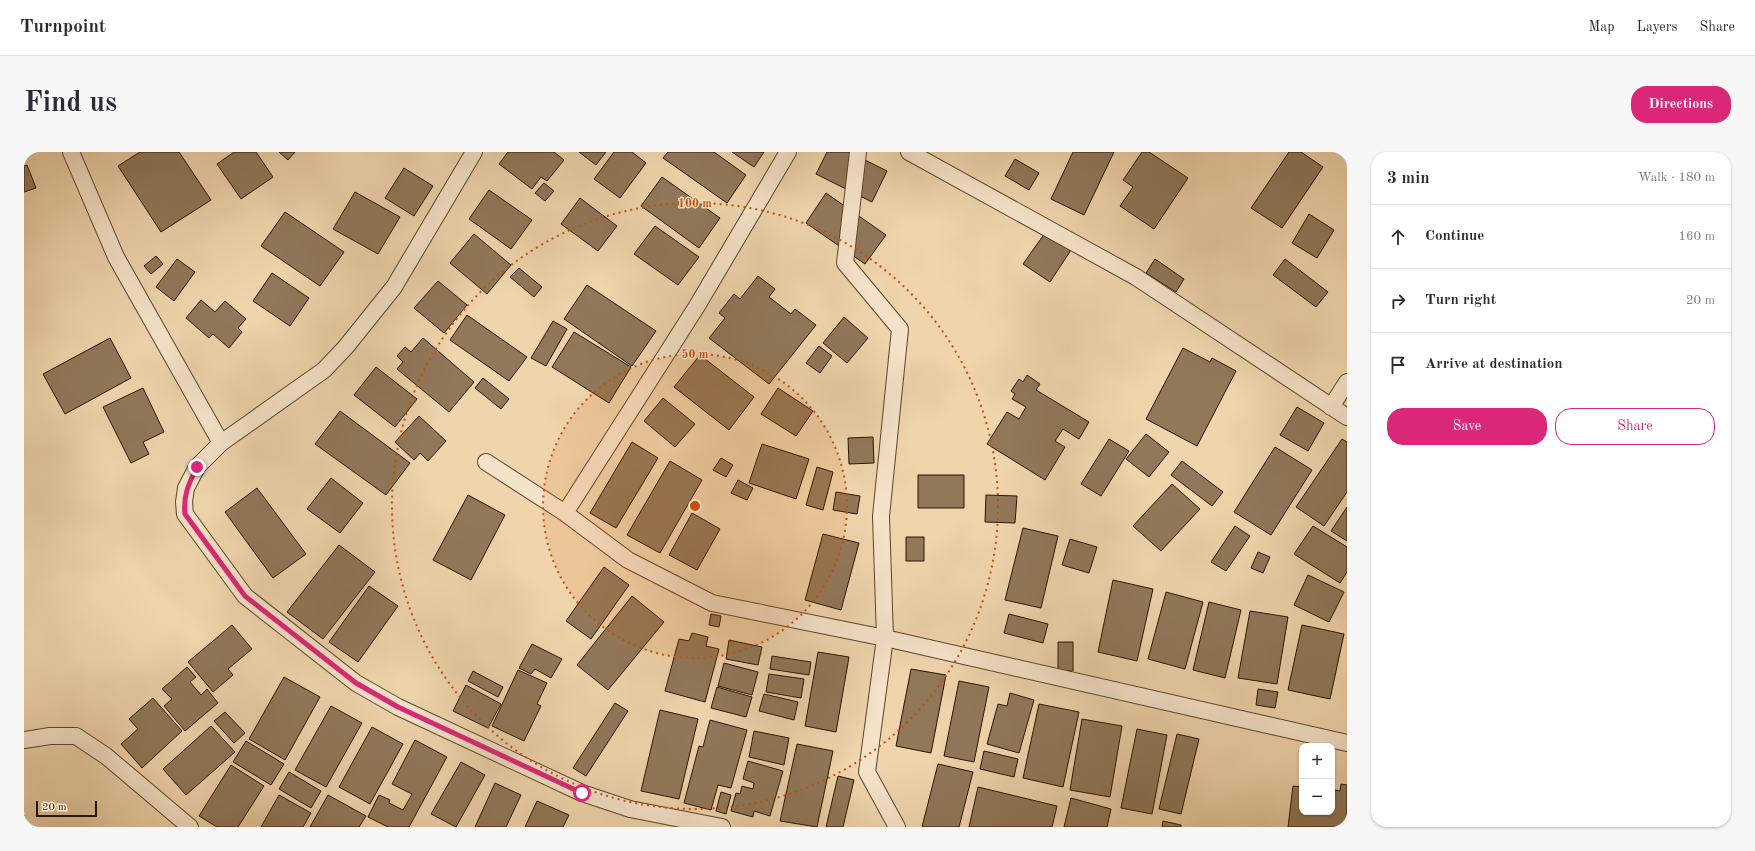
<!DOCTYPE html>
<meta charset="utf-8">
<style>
body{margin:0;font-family:"Old Standard TT",serif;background:#f7f7f7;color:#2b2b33}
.controls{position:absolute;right:12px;bottom:12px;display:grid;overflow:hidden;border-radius:8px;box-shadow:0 1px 3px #0004}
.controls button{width:36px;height:36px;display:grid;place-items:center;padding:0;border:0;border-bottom:1px solid #e1e1e2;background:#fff;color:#2b2b33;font:20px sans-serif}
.scale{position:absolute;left:12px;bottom:10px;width:61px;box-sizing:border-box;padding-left:4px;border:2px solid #2a1500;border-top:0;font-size:11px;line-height:14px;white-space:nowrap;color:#2a1500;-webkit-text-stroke:3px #f5e3c9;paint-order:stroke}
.stop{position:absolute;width:12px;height:12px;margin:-9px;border:3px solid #db2777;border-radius:50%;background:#fff}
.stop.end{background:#db2777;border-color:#fff;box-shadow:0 1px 4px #0008}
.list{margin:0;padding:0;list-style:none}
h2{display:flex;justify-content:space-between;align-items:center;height:52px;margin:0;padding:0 16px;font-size:17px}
h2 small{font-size:13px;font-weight:400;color:#7c7c81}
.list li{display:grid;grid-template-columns:26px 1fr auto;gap:12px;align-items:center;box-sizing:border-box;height:64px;padding:0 16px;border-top:1px solid #e1e1e2}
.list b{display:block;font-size:15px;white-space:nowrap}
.list em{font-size:13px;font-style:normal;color:#7c7c81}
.actions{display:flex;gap:8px;padding:12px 16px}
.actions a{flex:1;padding:9px 0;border:1px solid #db2777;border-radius:16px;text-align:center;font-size:14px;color:#db2777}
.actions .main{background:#db2777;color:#fff}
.icon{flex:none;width:22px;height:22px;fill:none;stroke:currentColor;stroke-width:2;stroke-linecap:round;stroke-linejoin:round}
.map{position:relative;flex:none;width:1323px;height:675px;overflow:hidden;border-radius:16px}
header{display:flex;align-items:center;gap:24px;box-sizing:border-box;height:56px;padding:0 20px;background:#fff;border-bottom:1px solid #e1e1e2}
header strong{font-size:19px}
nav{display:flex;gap:22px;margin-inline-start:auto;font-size:14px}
.intro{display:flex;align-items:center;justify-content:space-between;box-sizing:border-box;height:96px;padding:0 24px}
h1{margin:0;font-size:28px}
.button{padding:10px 18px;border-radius:16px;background:#db2777;color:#fff;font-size:14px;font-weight:700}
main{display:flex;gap:24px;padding:0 24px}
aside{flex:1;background:#fff;border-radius:16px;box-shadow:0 1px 3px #0004}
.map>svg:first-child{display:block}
.building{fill:#907859;stroke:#2a1500}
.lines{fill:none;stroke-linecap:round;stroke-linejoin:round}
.minor-casing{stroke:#5b452b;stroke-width:18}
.minor{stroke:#f5e3c9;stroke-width:16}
.route{stroke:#db2777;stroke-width:5}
.ring{fill:none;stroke:#cc4f0a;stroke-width:2;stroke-dasharray:2 4}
.centre{fill:#cc4f0a;stroke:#f5e3c9;stroke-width:2}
.ring-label{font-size:12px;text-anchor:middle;font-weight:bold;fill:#cc4f0a;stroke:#f5e3c9;stroke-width:3;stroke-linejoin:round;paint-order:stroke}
</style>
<header>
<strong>Turnpoint</strong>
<nav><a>Map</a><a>Layers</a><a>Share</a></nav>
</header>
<div class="intro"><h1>Find us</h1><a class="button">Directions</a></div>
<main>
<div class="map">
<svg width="1323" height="675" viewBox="0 0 1323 675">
<rect width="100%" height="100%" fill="#efd4ac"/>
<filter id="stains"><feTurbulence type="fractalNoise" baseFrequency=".005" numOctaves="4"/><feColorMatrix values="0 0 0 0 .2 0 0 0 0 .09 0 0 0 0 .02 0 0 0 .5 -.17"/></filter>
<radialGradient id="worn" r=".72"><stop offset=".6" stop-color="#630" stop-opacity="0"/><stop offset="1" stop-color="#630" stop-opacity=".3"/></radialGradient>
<path class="building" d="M116 0H155L187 48 137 80 94 14Z
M210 0H232L249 25 217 47 193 12Z
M255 0H271L264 8Z
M484 0H530L540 8 523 29 517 25 508 37 475 12Z
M555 0H582L572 13Z
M590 0H608L622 11 596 46 570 27Z
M644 0H690L722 23 703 51 639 6Z
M708 0H740L730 15Z
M803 0H825L863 19 848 50 792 22Z
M1049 0H1090L1060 63 1027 47Z
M1118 0H1125L1164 26 1130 77 1096 54 1109 35 1099 28Z
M1265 0H1277L1299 15 1258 76 1227 56Z
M991 7 1015 21 1005 38 981 24Z
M3 13 12 36 0 40V14Z
M380 16 409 34 390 64 361 46Z
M638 25 696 66 675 96 617 54Z
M520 31 530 39 521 49 511 41Z
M465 38 508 68 487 97 445 67Z
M331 40 376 65 354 102 309 77Z
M802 41 862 83 841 112 782 71Z
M556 46 593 74 574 99 537 72Z
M261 60 320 100 296 134 237 94Z
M1285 62 1310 78 1293 106 1268 91Z
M631 74 675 105 654 133 610 102Z
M1021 81 1047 98 1026 130 999 112Z
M450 82 487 113 463 142 426 111Z
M132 104 139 112 127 122 120 114Z
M153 107 171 120 150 149 132 135Z
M1131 107 1160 127 1152 140 1122 121Z
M1261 107 1304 140 1292 155 1249 123Z
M495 116 518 135 510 145 486 125Z
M248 121 285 146 266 174 229 149Z
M734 124 751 137 745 145 767 162 771 157 792 173 745 232 685 186 701 166 695 161 710 142 716 147Z
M414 129 443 153 420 181 390 156Z
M563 133 632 179 608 214 540 167Z
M177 148 191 160 201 149 222 167 214 176 218 180 205 196 189 182 185 186 162 166Z
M443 163 503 205 485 229 426 188Z
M820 165 844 186 823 211 799 191Z
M529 169 543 177 522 214 507 206Z
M550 180 607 215 585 251 528 215Z
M86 186 107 226 41 262 19 222Z
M399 186 450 230 425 260 373 217 379 210 373 204 381 195 387 200Z
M795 194 808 204 796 221 782 211Z
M1159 196 1186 210 1188 206 1212 219 1173 294 1122 267Z
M676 203 730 245 705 278 650 235Z
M352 215 393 247 371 275 330 243Z
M1003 223 1016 232 1012 238 1065 270 1055 287 1039 277 1031 289 1041 295 1021 328 963 292 983 260 995 267 1002 255 988 247 991 242 987 239 995 227 999 230Z
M459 226 485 247 477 257 451 236Z
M119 236 140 280 119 290 125 302 107 311 79 255Z
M754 236 789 259 772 284 737 262Z
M639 246 671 272 651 295 620 269Z
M1273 255 1300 271 1284 299 1256 283Z
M316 259 386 311 362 343 291 292Z
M395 264 422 289 404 309 396 301 390 308 371 290Z
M1122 282 1145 300 1125 325 1102 307Z
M849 285 850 311 825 312 824 286Z
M1085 287 1105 299 1077 344 1057 332Z
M1318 287 1323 290V340L1300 374 1272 355Z
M608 290 634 306 592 376 566 361Z
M738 292 785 307 772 347 725 331Z
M1251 295 1288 318 1247 383 1210 360Z
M697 306 709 313 702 325 689 318Z
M646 309 678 328 636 401 603 383Z
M1158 309 1199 340 1188 354 1147 323Z
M793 315 809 320 799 358 782 353Z
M894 323H940V356H894Z
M307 326 339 351 316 381 283 357Z
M714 328 729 336 723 348 707 341Z
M1148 332 1176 357 1137 399 1109 374Z
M233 336 282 402 249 426 201 360Z
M812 340 836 344 833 362 809 358Z
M444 343 481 363 447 428 409 408Z
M962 343 993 344 991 371 961 370Z
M1323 355V389L1307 379Z
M668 361 696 377 673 418 645 403Z
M1211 374 1226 384 1202 419 1187 410Z
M1289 374 1323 395V420L1316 431 1270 402Z
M999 376 1034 384 1017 456 981 448Z
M799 382 835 391 817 458 781 448Z
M882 385H900V409H882Z
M1046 387 1073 395 1065 421 1038 413Z
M315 393 351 420 299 487 263 460Z
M1234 400 1246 405 1239 421 1227 416Z
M580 415 605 433 567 487 542 469Z
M1284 423 1320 440 1305 470 1270 453Z
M1089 428 1129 437 1113 509 1074 500Z
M345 434 374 454 334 510 305 490Z
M1142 440 1179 450 1161 517 1124 507Z
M608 444 640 470 584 538 553 513Z
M1185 450 1217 458 1201 526 1169 518Z
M1226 459 1264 465 1253 532 1214 526Z
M687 462 697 464 695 475 685 473Z
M985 462 1024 472 1019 491 980 481Z
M208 473 228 497 204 517 209 523 189 540 164 510Z
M1278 473 1320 482 1306 547 1264 538Z
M668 481 684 485 682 494 695 497 681 550 641 539 655 487 665 489Z
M705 488 738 495 734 513 702 507Z
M1034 490H1049V519H1034Z
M508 492 538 507 527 526 511 517 507 522 495 516Z
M794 500 825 505 812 580 781 574Z
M748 504 787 510 785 523 746 517Z
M700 511 734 520 728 543 694 534Z
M163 515 172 525 166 530 177 543 183 537 194 551 161 579 140 554 148 547 138 537Z
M887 517 922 523 907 601 872 594Z
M494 518 523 531 513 552 517 554 500 589 468 574Z
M449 519 479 535 474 545 444 529Z
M745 522 780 527 777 546 742 540Z
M260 525 296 545 261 608 225 587Z
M935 529 965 535 950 610 920 604Z
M442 533 477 552 464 576 429 559Z
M693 535 728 545 722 565 687 556Z
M1234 537 1254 540 1251 556 1232 553Z
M986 541 1010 548 995 601 963 592 974 552 983 554Z
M740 542 774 550 770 568 735 559Z
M129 546 158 579 118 616 97 592 114 577 105 567Z
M591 551 604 559 562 624 549 616Z
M1015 552 1055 560 1039 635 999 626Z
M307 554 338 571 302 635 271 618Z
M636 558 674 567 655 647 617 639Z
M201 560 221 581 210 591 190 569Z
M1058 567 1098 574 1086 645 1046 638Z
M686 568 723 578 707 636 694 633 687 658 660 651 675 594 679 595Z
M187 574 211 600 162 643 139 617Z
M348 575 379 592 346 652 315 635Z
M1113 577 1143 583 1128 662 1097 656Z
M730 579 765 586 760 613 725 605Z
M1153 582 1175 587 1157 662 1135 657Z
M391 588 423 605 385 675H364L344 665 355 643 366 648 365 651 379 658 388 642 368 632Z
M222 589 260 612 247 633 209 610Z
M773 592 809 599 793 675 756 669Z
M960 599 994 607 990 625 956 617Z
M724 609 759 619 746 664 730 659 729 665 707 659 712 641 716 642 718 634 729 637 730 631 719 627Z
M437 610 461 623 432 675 407 662Z
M914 612 949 620 935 675H898Z
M207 613 240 634 214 675H193L175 664Z
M265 620 297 639 287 656 255 637Z
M814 624 830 628 819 675H802Z
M471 631 497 643 482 675H451Z
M1317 632 1323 633V675H1264L1269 634 1278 635V660H1308V644H1310L1311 638 1316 639Z
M954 635 1033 654 1028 675H945Z
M697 640 707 643 702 662 692 659Z
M255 643 287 661 279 675H237Z
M304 643 342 664 335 675H286Z
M1047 646 1087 657 1083 675H1040Z
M513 649 545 663 539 675H501Z
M0 663 4 675H0Z
M1139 669 1157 673V675H1138Z"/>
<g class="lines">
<g class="minor-casing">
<path id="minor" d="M47 0 92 105 197 291
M450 0 370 135 321 196 300 218 197 291 173 315 162 336 160 350 161 362 221 444 332 531 374 555 558 641 606 657 698 675
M834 0 821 111 876 177 857 364 861 486 843 620 873 675
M885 0 1112 125 1323 265
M1307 255 1323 230
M462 310 541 361 604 408 688 451 861 486 1323 591
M541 361 673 154 764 0
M0 588 26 584H52L82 604 166 675"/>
</g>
<use href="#minor" class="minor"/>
</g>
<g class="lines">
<path class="route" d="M173 315C165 331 159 343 161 362L221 444 332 531 374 555 558 641"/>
</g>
<circle cx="671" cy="354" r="152" fill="#cc4f0a" fill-opacity=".12"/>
<g class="ring">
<circle cx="671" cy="354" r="152"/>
<circle cx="671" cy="354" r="303"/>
</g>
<circle cx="671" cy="354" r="6" class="centre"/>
<g class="ring-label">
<text x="671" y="55">100 m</text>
<text x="671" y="206">50 m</text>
</g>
<rect width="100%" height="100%" filter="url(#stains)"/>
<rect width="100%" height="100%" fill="url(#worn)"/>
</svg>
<div class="controls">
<button>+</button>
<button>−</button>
</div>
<div class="scale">20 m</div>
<div class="stop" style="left:558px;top:641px"></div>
<div class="stop end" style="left:173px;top:315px"></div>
</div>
<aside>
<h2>3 min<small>Walk · 180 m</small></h2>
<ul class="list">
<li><svg class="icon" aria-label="ahead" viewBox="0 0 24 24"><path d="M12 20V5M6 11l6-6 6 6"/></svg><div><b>Continue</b></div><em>160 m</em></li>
<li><svg class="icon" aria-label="right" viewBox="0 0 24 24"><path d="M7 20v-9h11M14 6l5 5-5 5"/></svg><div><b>Turn right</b></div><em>20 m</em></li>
<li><svg class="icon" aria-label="arrive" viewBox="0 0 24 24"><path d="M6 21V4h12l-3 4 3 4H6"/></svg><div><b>Arrive at destination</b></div></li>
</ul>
<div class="actions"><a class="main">Save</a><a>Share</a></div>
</aside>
</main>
